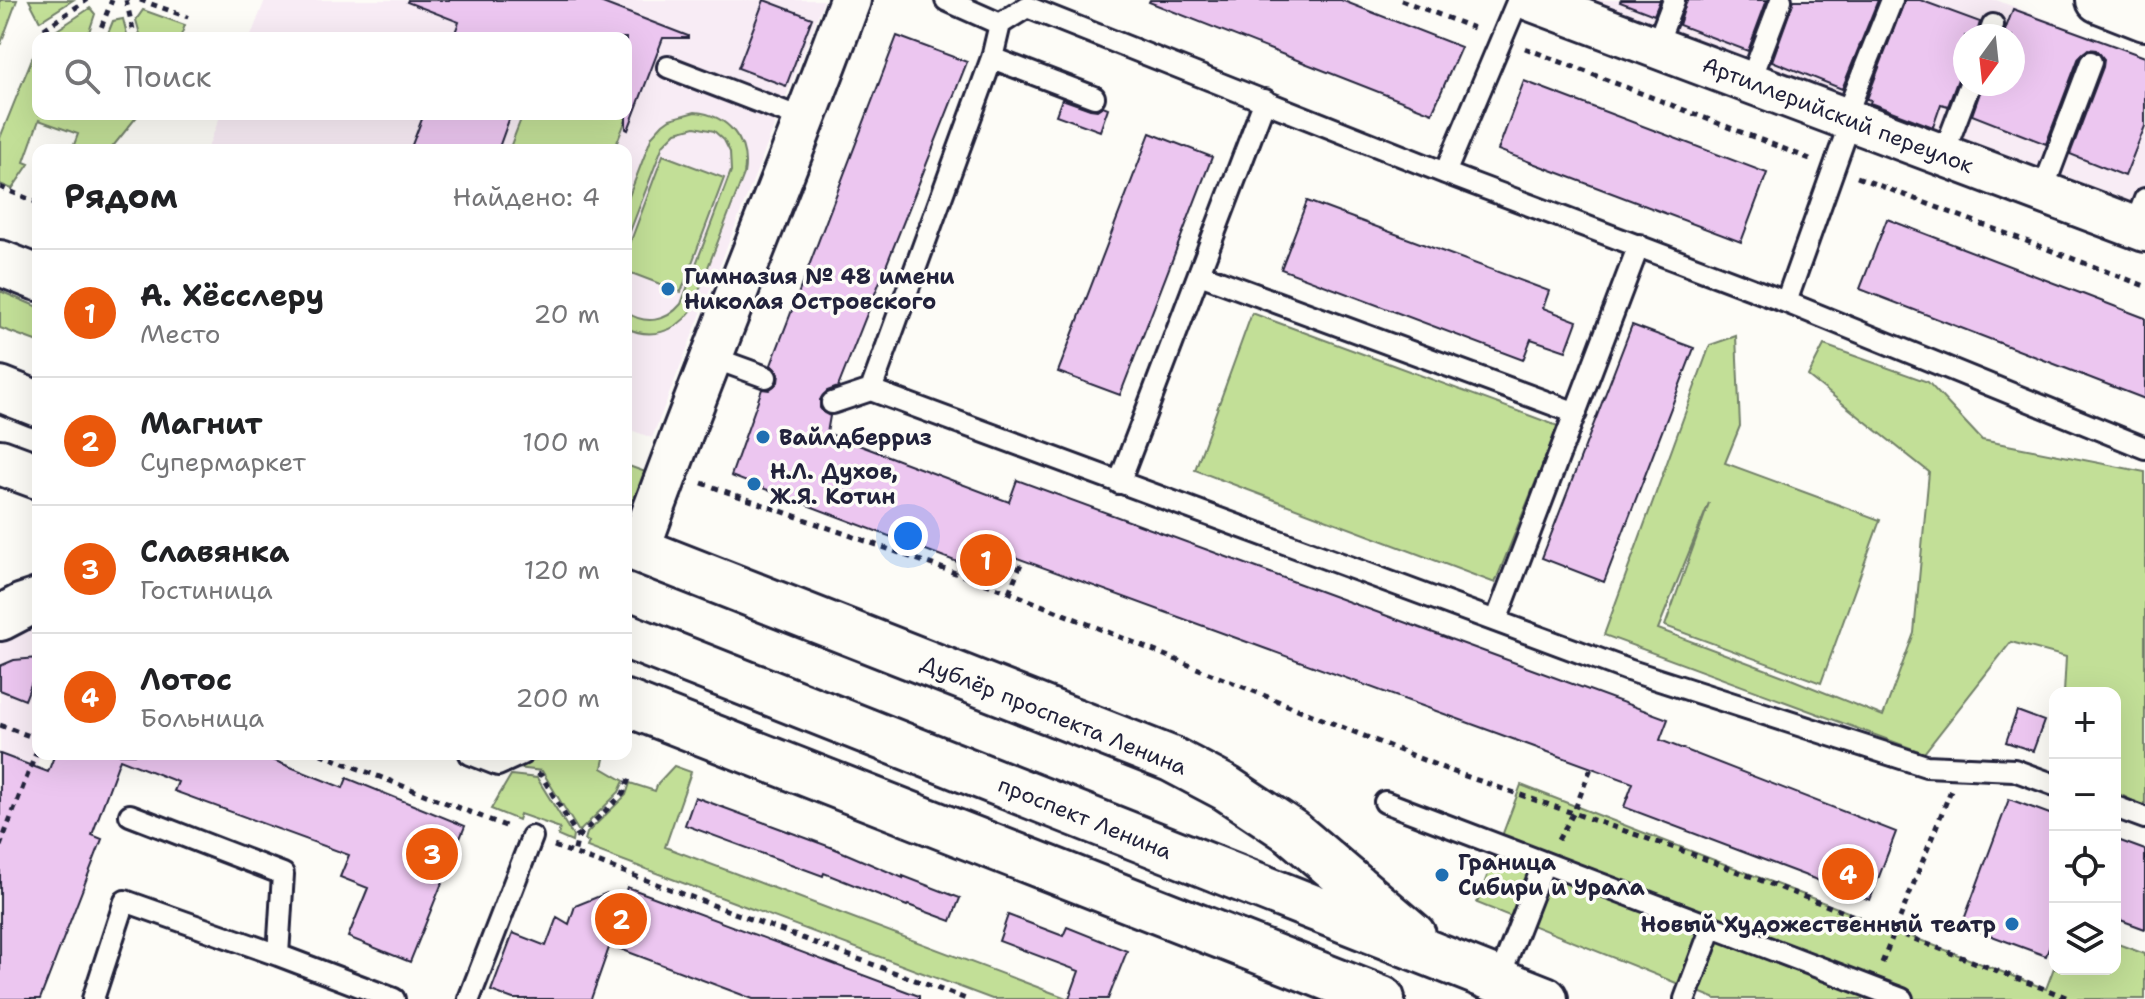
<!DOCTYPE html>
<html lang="ru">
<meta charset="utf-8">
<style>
body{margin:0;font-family:"Shantell Sans",sans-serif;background:#f6f6f6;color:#202124}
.controls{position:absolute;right:24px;bottom:24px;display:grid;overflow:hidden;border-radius:16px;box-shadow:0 8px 32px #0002}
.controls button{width:72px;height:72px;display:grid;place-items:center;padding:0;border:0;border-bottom:2px solid #e0e0e0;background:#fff;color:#202124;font:40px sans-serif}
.compass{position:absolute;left:1953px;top:24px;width:72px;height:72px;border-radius:50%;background:#fff;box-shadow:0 8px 32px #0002;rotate:195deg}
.you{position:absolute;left:908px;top:536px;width:28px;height:28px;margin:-20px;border:6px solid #fff;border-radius:50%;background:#1a73e8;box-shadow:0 0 0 12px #1a73e833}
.badge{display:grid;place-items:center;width:52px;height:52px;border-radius:50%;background:#ea580c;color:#fff;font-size:26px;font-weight:700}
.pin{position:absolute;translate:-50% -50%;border:4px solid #fff;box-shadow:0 2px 8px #0006}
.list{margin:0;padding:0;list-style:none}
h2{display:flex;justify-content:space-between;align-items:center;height:104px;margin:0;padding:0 32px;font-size:34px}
h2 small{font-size:26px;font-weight:400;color:#757577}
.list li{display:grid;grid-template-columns:52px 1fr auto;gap:24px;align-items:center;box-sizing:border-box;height:128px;padding:0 32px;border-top:2px solid #e0e0e0}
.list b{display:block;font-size:30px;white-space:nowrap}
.list p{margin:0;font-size:26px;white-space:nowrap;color:#757577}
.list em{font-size:26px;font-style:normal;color:#757577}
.icon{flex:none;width:44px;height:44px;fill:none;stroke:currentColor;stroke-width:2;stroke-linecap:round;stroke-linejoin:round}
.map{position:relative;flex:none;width:2145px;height:999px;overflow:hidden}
.search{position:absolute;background:#fff;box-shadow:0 8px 32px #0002;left:32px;top:32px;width:600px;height:88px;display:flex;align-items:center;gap:20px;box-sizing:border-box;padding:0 28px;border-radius:16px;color:#757577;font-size:30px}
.panel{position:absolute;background:#fff;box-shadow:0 8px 32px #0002;left:32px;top:144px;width:600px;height:616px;border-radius:16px}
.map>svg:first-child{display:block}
.built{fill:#f8ecf5;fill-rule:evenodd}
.green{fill:#c2df97;stroke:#728069;stroke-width:2}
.building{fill:#ecc6f0;stroke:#22223b;stroke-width:2}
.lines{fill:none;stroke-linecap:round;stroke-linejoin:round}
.lane-casing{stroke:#22223b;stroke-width:26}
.street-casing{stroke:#22223b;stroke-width:46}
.secondary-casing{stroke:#22223b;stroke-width:50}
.primary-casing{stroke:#22223b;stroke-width:50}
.path{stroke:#22223b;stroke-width:5;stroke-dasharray:6 6;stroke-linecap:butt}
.lane{stroke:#fdfcf7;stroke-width:20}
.street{stroke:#fdfcf7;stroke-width:40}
.secondary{stroke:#fdfcf7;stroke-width:44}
.primary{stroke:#fdfcf7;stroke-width:44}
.poi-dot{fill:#1f6fb2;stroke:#fdfcf7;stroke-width:3}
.labels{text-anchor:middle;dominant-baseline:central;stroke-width:7;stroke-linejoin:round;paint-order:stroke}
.street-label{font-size:22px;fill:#22223b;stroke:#fdfcf7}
.poi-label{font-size:22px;font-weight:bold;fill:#22223b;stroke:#fdfcf7;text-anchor:start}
</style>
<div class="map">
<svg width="2145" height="999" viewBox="0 0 2145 999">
<rect width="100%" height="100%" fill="#fdfcf7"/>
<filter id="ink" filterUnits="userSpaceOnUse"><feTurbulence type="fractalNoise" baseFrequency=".0125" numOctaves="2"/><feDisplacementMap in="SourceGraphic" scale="16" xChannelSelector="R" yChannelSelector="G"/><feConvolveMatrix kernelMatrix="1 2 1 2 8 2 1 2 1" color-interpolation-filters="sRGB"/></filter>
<g filter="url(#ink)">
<path class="built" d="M265 0H824L652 438 626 428V150H207L221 114H626V38H250Z
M1583 0H1996L2145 57V212ZM1965 36H2013V84H1965Z
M38 618V754H41L0 862V637Z"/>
<path class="green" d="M0 0H17L0 46Z
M29 0H73L40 21Z
M90 8 95 14 87 38H49L48 36Z
M143 10 185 25 180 38H141L136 20Z
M123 19 128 38H106L113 21Z
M33 56 38 58V114H139L110 150H72L78 134 39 120 24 162 29 164 12 189 0 184V138Z
M635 97 614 150H509L523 114H626Z
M695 112C728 115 750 141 744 174L691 311C675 333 650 339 626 328V312C645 325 666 322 681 304L731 171 730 152 724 140 714 131 695 127 676 132 663 145 626 242V204L652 136 663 124 670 119Z
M663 155 724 178 681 292 626 271V254Z
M0 291 38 307V342L0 328Z
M1252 313 1558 426 1495 583 1195 470Z
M1736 336 1740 426 1725 463 1880 520 1821 683 1665 626 1709 503 1658 629 1786 677 1883 716 1914 633 1929 472 1808 376 1824 345 1928 382 1982 440 2145 472V807L2115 792V693H2064L2066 657 2011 642 1924 753 1604 635 1710 345Z
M626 465 651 474 638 502 626 508Z
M549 754H605L602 768 624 781 619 792 579 832 542 771 517 768Z
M674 766 691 772 665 847 1069 999H992L587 847 589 842 585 840 587 833 626 795 630 783 655 791 658 783Z
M511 775 537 778 573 836 572 842 558 836 560 828 520 814 518 820 491 809Z
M1521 785 2046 989 2055 965V969H2115V943L2145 954V999H1716L1477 903Z"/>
<path class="building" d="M408 0H595L688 36V38H663L628 130 626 129V38H453L459 22 407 2Z
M764 0 812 18 786 86 738 68Z
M1150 0H1341L1461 47 1432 113 1149 2Z
M1621 0H1660L1654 15 1620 2Z
M1687 0H1767L1748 51 1679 25Z
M1794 0H1878L1842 89 1772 61Z
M1905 0H1920L1980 22 1976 36H1965V72L1958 79 1948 106 1941 104 1933 127 1870 103 1871 100 1867 99Z
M2013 9 2145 57V126L2125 176 2070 154 2103 67 2104 59 2096 50 2088 49 2079 57 2046 144 1972 115 1983 84H2013V36H2003Z
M897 36 967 62 838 387 827 391 820 400V408L824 413 830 416 827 433 1009 502 1017 480 1668 719 1660 740 1896 832 1870 900 1624 807 1633 783 990 548 981 571 731 476 762 389 769 390 778 382 779 374 771 365Z
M1524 81 1767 173 1741 242 1498 150Z
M1062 99 1090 109 1097 110 1103 106 1108 108 1100 131 1056 115Z
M424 114H511L498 150H410Z
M1150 133 1212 157 1120 395 1058 372Z
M1307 201 1549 291 1543 308 1577 321 1566 351 1531 339 1523 360 1281 269Z
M1887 219 2145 318V399L1860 289Z
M1632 325 1694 348 1604 582 1542 558Z
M38 658V666L25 700 0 690V666L14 660Z
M2017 711 2044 721 2033 751 2006 742Z
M0 754 48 772 55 754H258L343 788 347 778 465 826 410 962 348 937 368 888 340 877 349 855 174 791 178 782 120 759 92 835 102 839 40 999H0Z
M695 797 833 848 903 878V876L960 898 951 921 908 905 907 906 824 873 823 876 685 825Z
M2009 799 2055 816V932L2046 956 1962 925Z
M2115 839 2145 850V929L2115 918Z
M627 887 919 996V999H753L610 945 591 999H513L491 991 513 933 546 946 557 917 569 924 575 906 607 893 622 902Z
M1008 915 1063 936 1067 927 1127 951 1108 999H1069L1079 971 999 941Z"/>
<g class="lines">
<g class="lane-casing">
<path id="lane" d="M946 0 1000 24
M1989 36 1993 25
M1656 47 1674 0
M992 58 1094 97
M668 67 806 120
M1750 82 1781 0
M1845 118 1892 0
M1943 155 1970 84
M1445 173 1518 0
M2042 192 2091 62
M2134 227 2145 199
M1200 274 1576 413
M1786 302 1851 120
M711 357 766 377
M871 390 992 58 1000 24 1027 7 1445 173 1786 302 2145 448
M832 403 871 390 1628 670 1926 766 2014 770 2055 785
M1119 483 1265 100
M1496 621 1639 245
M470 754 498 765 522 754
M1385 802 1902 999
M2115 807 2145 818
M130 815 283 874 278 955
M1498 981 1544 863
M93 999 125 901 278 955 394 999
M469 999 532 837
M1685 999 1712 927"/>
</g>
<g class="street-casing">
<path id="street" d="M1530 0 2145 231
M639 550C705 365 782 185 850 0"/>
</g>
<g class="secondary-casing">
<path id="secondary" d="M0 618 23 606 38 601"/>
</g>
<g class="primary-casing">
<path id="primary" d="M2099 0 2145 18
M0 263 38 278
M0 389 38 404
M0 462 38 476
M626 545 1171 759 1226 788 1292 832 1413 935
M626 636 1545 999
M626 703 1382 999"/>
</g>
<path class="path" d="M126 0 135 38
M140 0 188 17
M1401 0 1479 30
M44 29 87 0
M97 38 112 0
M1525 48 1810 159
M1857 177 2145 286
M0 187 38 203
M702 483 1009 592 1448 770 1692 854 2071 999
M1009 592 1023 559
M0 725 38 739
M321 754 508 827
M537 774 541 775 578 837 574 854
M578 837 623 794 630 776
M1558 840 1573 814 1591 768
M0 846 38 748
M554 846 966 999
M1882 963 1951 790"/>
<use href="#lane" class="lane"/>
<use href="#street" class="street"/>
<use href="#secondary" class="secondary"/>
<use href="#primary" class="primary"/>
</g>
</g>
<g class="poi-dot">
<circle cx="668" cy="289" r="8"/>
<circle cx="763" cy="437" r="8"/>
<circle cx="754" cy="484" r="8"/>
<circle cx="1442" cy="875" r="8"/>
<circle cx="2012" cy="924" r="8"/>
</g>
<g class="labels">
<g class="street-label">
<text transform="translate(1838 115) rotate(21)">Артиллерийский переулок</text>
<text transform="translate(1054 715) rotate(22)">Дублёр проспекта Ленина</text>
<text transform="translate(1085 818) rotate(22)">проспект Ленина</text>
</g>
<g class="poi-label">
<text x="684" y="276">Гимназия № 48 имени<tspan x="684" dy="25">Николая Островского</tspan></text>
<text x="779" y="437">Вайлдберриз</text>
<text x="770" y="471">Н.Л. Духов,<tspan x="770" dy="25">Ж.Я. Котин</tspan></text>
<text x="1458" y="862">Граница<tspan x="1458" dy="25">Сибири и Урала</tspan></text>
<text x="1996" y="924" text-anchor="end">Новый Художественный театр</text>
</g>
</g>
</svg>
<div class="controls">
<button>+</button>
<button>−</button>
<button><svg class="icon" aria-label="locate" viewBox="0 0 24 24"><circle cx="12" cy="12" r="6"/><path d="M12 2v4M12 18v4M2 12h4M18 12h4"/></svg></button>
<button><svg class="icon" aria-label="layers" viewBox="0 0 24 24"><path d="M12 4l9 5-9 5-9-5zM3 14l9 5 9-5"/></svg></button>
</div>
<svg class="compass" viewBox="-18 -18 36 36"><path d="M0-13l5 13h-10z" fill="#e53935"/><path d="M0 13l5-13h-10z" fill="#757577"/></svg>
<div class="you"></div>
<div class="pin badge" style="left:986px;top:560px">1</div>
<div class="pin badge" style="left:621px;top:919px">2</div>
<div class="pin badge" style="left:432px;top:854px">3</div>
<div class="pin badge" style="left:1848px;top:874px">4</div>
<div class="search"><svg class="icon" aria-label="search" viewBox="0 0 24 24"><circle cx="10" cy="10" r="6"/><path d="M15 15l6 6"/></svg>Поиск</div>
<section class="panel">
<h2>Рядом<small>Найдено: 4</small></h2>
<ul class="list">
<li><span class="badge">1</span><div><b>А. Хёсслеру</b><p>Место</p></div><em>20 m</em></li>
<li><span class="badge">2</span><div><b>Магнит</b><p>Супермаркет</p></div><em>100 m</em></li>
<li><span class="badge">3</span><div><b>Славянка</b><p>Гостиница</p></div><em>120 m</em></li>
<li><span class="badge">4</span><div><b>Лотос</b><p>Больница</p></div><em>200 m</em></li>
</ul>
</section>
</div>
